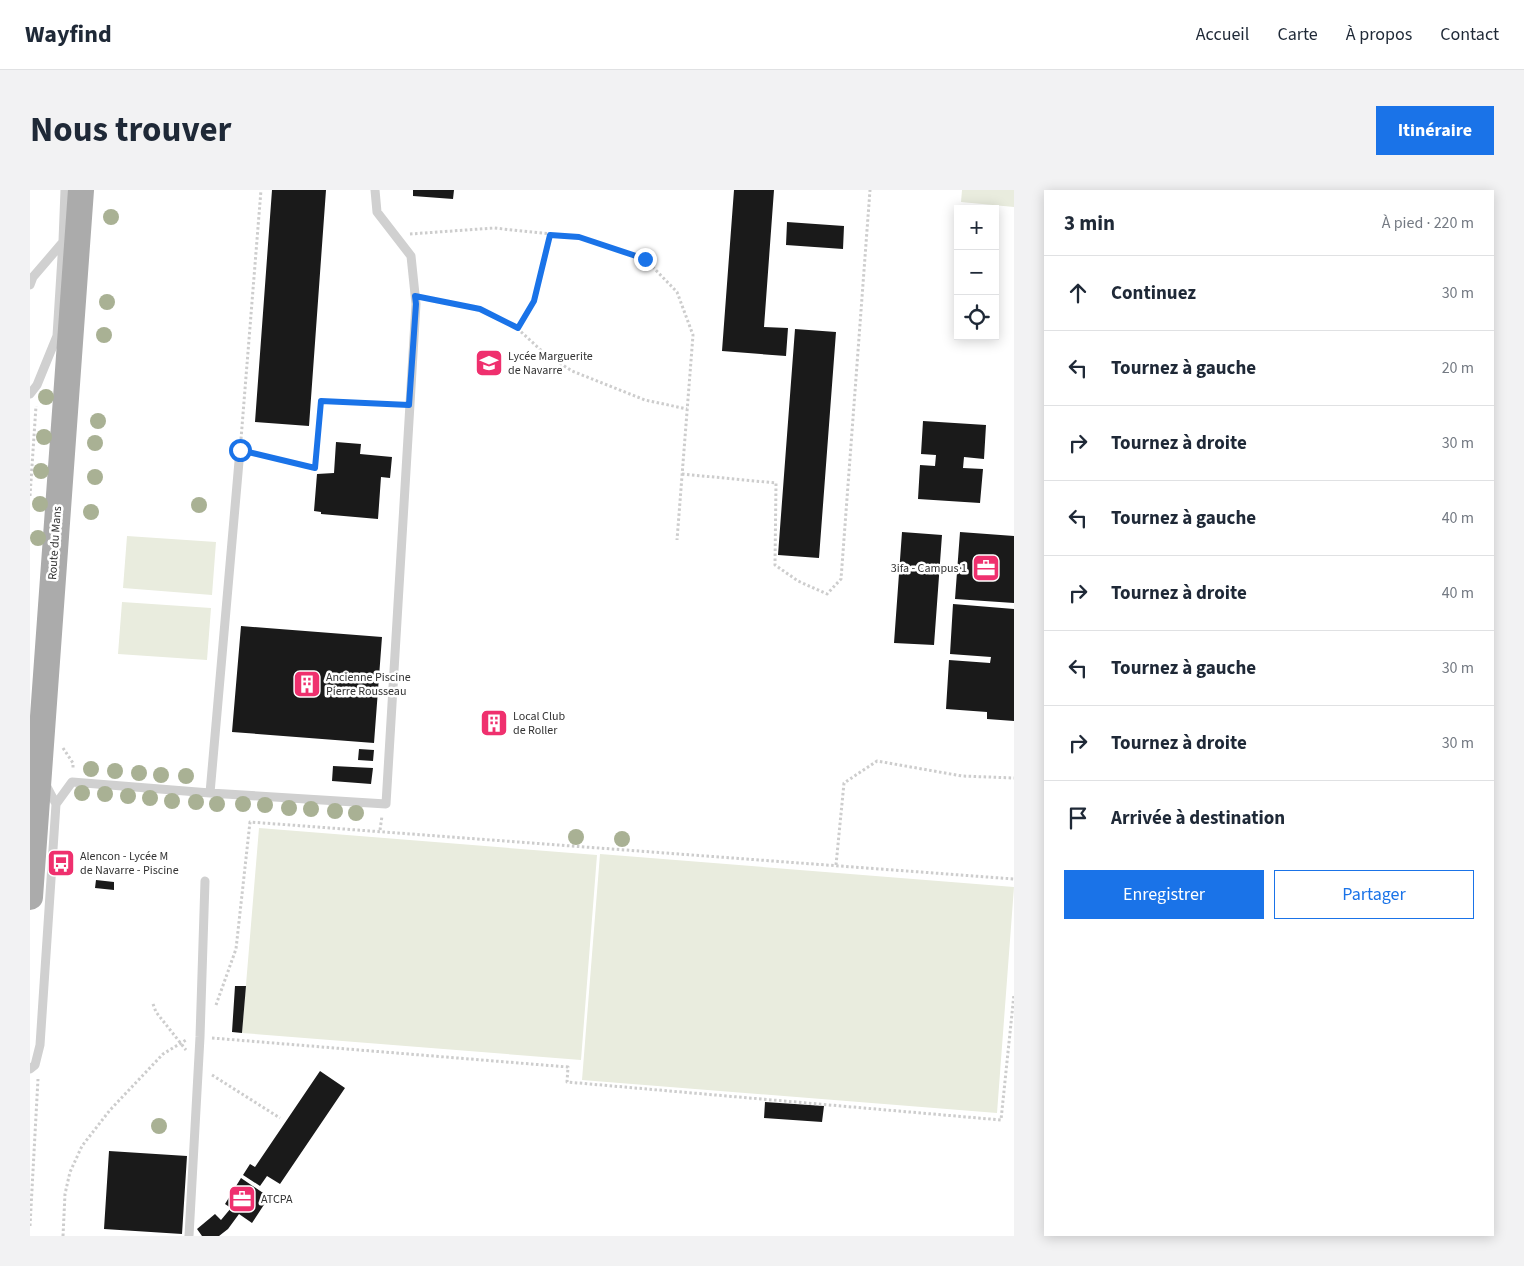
<!DOCTYPE html>
<html lang="fr">
<meta charset="utf-8">
<style>
body{margin:0;font-family:"Source Sans 3",sans-serif;background:#f2f2f3;color:#1f2937}
.controls{position:absolute;right:15px;top:15px;display:grid;overflow:hidden;border-radius:0px;box-shadow:0 2px 12px #0003}
.controls button{width:45px;height:45px;display:grid;place-items:center;padding:0;border:0;border-bottom:1px solid #e0e1e3;background:#fff;color:#1f2937;font:25px sans-serif}
.stop{position:absolute;width:15px;height:15px;margin:-11px;border:4px solid #1a73e8;border-radius:50%;background:#fff}
.stop.end{background:#1a73e8;border-color:#fff;box-shadow:0 1px 5px #0008}
.list{margin:0;padding:0;list-style:none}
h2{display:flex;justify-content:space-between;align-items:center;height:65px;margin:0;padding:0 20px;font-size:21px}
h2 small{font-size:16px;font-weight:400;color:#747a83}
.list li{display:grid;grid-template-columns:32px 1fr auto;gap:15px;align-items:center;box-sizing:border-box;height:75px;padding:0 20px;border-top:1px solid #e0e1e3}
.list b{display:block;font-size:19px;white-space:nowrap}
.list em{font-size:16px;font-style:normal;color:#747a83}
.actions{display:flex;gap:10px;padding:15px 20px}
.actions a{flex:1;padding:11px 0;border:1px solid #1a73e8;border-radius:0px;text-align:center;font-size:18px;color:#1a73e8}
.actions .main{background:#1a73e8;color:#fff}
.icon{flex:none;width:28px;height:28px;fill:none;stroke:currentColor;stroke-width:2;stroke-linecap:round;stroke-linejoin:round}
.map{position:relative;flex:none;width:984px;height:1046px;overflow:hidden;border-radius:0px}
header{display:flex;align-items:center;gap:30px;box-sizing:border-box;height:70px;padding:0 25px;background:#fff;border-bottom:1px solid #e0e1e3}
header strong{font-size:24px}
nav{display:flex;gap:28px;margin-inline-start:auto;font-size:18px}
.intro{display:flex;align-items:center;justify-content:space-between;box-sizing:border-box;height:120px;padding:0 30px}
h1{margin:0;font-size:35px}
.button{padding:12px 22px;border-radius:0px;background:#1a73e8;color:#fff;font-size:18px;font-weight:700}
main{display:flex;gap:30px;padding:0 30px}
aside{flex:1;background:#fff;border-radius:0px;box-shadow:0 2px 12px #0003}
.map>svg:first-child{display:block}
.green{fill:#e9ecde}
.building{fill:#1a1a1a}
.lines{fill:none;stroke-linecap:round;stroke-linejoin:round}
.path{stroke:#cdcdcd;stroke-width:3;stroke-dasharray:2.5 2.5;stroke-linecap:butt}
.lane{stroke:#d0d0d0;stroke-width:9}
.primary{stroke:#ababab;stroke-width:26}
.tree{fill:#a9b194}
.route{stroke:#1a73e8;stroke-width:6}
.labels{text-anchor:middle;dominant-baseline:central;stroke-width:5;stroke-linejoin:round;paint-order:stroke}
.poi-label{font-size:12px;fill:#333;stroke:#fff;text-anchor:start}
.street-label{font-size:12px;fill:#333;stroke:#fff}
</style>
<header>
<strong>Wayfind</strong>
<nav><a>Accueil</a><a>Carte</a><a>À propos</a><a>Contact</a></nav>
</header>
<div class="intro"><h1>Nous trouver</h1><a class="button">Itinéraire</a></div>
<main>
<div class="map">
<svg width="984" height="1046" viewBox="0 0 984 1046">
<rect width="100%" height="100%" fill="#fff"/>
<path class="green" d="M932 0H984V17L931 12Z
M97 346 186 352 182 405 93 398Z
M92 412 181 418 177 470 88 464Z
M229 638 567 665 551 870 212 843Z
M570 664 984 697 967 923 552 890Z"/>
<path class="building" d="M242 0H296L279 236 225 232Z
M383 0H424L423 9 383 6Z
M704 0H744L734 137 758 138 756 166 692 161Z
M757 32 814 36 813 59 756 55Z
M765 139 806 142 789 368 748 365Z
M893 231 956 235 954 269 934 267 933 278 953 279 950 313 888 309 890 275 905 276 906 265 891 264Z
M306 252 331 254 330 264 362 267 360 288 351 287 348 329 291 324V322L284 321 287 284 304 283Z
M872 342 912 345 904 455 864 453Z
M930 342 984 346V413L925 409Z
M923 414 984 419V531L957 529V522L916 519 919 470 960 473 961 467 920 464Z
M211 436 352 447 344 553 202 542Z
M465 527 470 531 464 539 458 534Z
M329 559 344 560 343 571 328 570Z
M303 576 343 578 341 594 302 591Z
M66 690 84 692V700L65 698Z
M205 796H216L212 843 202 842Z
M290 881 315 898 250 994 237 986 230 996 213 985 220 974 225 977Z
M735 912 794 916 792 932 734 928Z
M79 961 157 966 152 1044 74 1039Z
M211 988 239 1007 222 1033 209 1024 198 1039 189 1046H172L167 1039 185 1024 191 1030 201 1018 195 1014Z"/>
<g class="lines">
<path class="path" d="M380 44 464 38 549 47 615 69 647 102 663 145 647 350
M398 109 450 119 488 139 514 163 542 181 615 210 657 219
M488 139 504 111 520 45
M211 249 231 0
M223 263 285 278 291 211 366 214
M652 284 746 293 745 375 768 391 797 404 811 389 840 0
M0 306 6 216
M33 558 43 573V579
M350 640 352 626
M806 675 814 593 847 571 932 586 984 588
M123 814 126 822 156 860
M186 815 206 759 220 632 984 689
M182 848 538 877 537 892 971 930 984 804
M182 885 250 928
M0 1036 8 889
M33 1046 35 1004 40 982 52 956 80 920 133 864 156 850"/>
<path class="lane" d="M0 95 3 87 33 52
M0 204 7 195 27 146 33 51 35 0
M180 603 210 260
M26 614 42 592 180 603 356 614 386 114 381 66 347 22 345 0
M0 879 5 875 10 855 26 614 16 595
M159 1046 170 847 175 691"/>
<path class="primary" d="M0 707 51 0"/>
</g>
<g class="tree">
<circle cx="81" cy="27" r="8"/>
<circle cx="77" cy="112" r="8"/>
<circle cx="74" cy="145" r="8"/>
<circle cx="16" cy="207" r="8"/>
<circle cx="68" cy="231" r="8"/>
<circle cx="14" cy="247" r="8"/>
<circle cx="65" cy="253" r="8"/>
<circle cx="11" cy="281" r="8"/>
<circle cx="65" cy="287" r="8"/>
<circle cx="10" cy="314" r="8"/>
<circle cx="169" cy="315" r="8"/>
<circle cx="61" cy="322" r="8"/>
<circle cx="8" cy="348" r="8"/>
<circle cx="61" cy="579" r="8"/>
<circle cx="85" cy="581" r="8"/>
<circle cx="109" cy="583" r="8"/>
<circle cx="131" cy="585" r="8"/>
<circle cx="156" cy="586" r="8"/>
<circle cx="52" cy="603" r="8"/>
<circle cx="75" cy="604" r="8"/>
<circle cx="98" cy="606" r="8"/>
<circle cx="120" cy="608" r="8"/>
<circle cx="142" cy="611" r="8"/>
<circle cx="166" cy="612" r="8"/>
<circle cx="187" cy="614" r="8"/>
<circle cx="213" cy="614" r="8"/>
<circle cx="235" cy="615" r="8"/>
<circle cx="259" cy="618" r="8"/>
<circle cx="281" cy="619" r="8"/>
<circle cx="305" cy="621" r="8"/>
<circle cx="326" cy="623" r="8"/>
<circle cx="546" cy="647" r="8"/>
<circle cx="592" cy="649" r="8"/>
<circle cx="129" cy="936" r="8"/>
</g>
<g class="lines">
<path class="route" d="M210 260 285 278 291 211 379 215 386 114 385 106 450 119 488 138 504 111 520 45 549 47 615 69"/>
</g>
<defs>
<g id="school-square" transform="scale(1.4375)"><rect x="-9" y="-9" width="18" height="18" rx="4" fill="#ef306e" stroke="#fff"/><path d="M0-5L7-2L0 1L-7-2ZM-4 1L0 2.5L4 1V4Q0 6-4 4Z" fill="#fff"/></g>
<g id="office-square" transform="scale(1.4375)"><rect x="-9" y="-9" width="18" height="18" rx="4" fill="#ef306e" stroke="#fff"/><path d="M-6-3h4V-5.5h4V-3h4V5H-6ZM-1-4.5V-3h2v-1.5ZM-6 0V1H6V0Z" fill="#fff"/></g>
<g id="building-square" transform="scale(1.4375)"><rect x="-9" y="-9" width="18" height="18" rx="4" fill="#ef306e" stroke="#fff"/><path d="M-4-6H4V6H1V3H-1V6H-4ZM-2.5-4.3h1.7v1.8h-1.7ZM.8-4.3h1.7v1.8H.8ZM-2.5-1h1.7V.8h-1.7ZM.8-1h1.7V.8H.8Z" fill="#fff"/></g>
<g id="bus-square" transform="scale(1.4375)"><rect x="-9" y="-9" width="18" height="18" rx="4" fill="#ef306e" stroke="#fff"/><path d="M-5-6H5V4H4V6H2V4H-2V6H-4V4H-5ZM-3.5-4V0h7V-4ZM-3.5 1.2v1.5H-2V1.2ZM2 1.2v1.5H3.5V1.2Z" fill="#fff"/></g>
</defs>
<g fill-rule="evenodd">
<use href="#school-square" x="459" y="173"/>
<use href="#office-square" x="956" y="378"/>
<use href="#building-square" x="277" y="494"/>
<use href="#building-square" x="464" y="533"/>
<use href="#bus-square" x="31" y="673"/>
<use href="#office-square" x="212" y="1009"/>
</g>
<g class="labels">
<g class="poi-label">
<text x="478" y="166">Lycée Marguerite<tspan x="478" dy="14">de Navarre</tspan></text>
<text x="937" y="378" text-anchor="end">3ifa - Campus 1</text>
<text x="296" y="487">Ancienne Piscine<tspan x="296" dy="14">Pierre Rousseau</tspan></text>
<text x="483" y="526">Local Club<tspan x="483" dy="14">de Roller</tspan></text>
<text x="50" y="666">Alencon - Lycée M<tspan x="50" dy="14">de Navarre - Piscine</tspan></text>
<text x="231" y="1009">ATCPA</text>
</g>
<g class="street-label">
<text transform="translate(25 353) rotate(-86)">Route du Mans</text>
</g>
</g>
</svg>
<div class="controls">
<button>+</button>
<button>−</button>
<button><svg class="icon" aria-label="locate" viewBox="0 0 24 24"><circle cx="12" cy="12" r="6"/><path d="M12 2v4M12 18v4M2 12h4M18 12h4"/></svg></button>
</div>
<div class="stop" style="left:210px;top:260px"></div>
<div class="stop end" style="left:615px;top:69px"></div>
</div>
<aside>
<h2>3 min<small>À pied · 220 m</small></h2>
<ul class="list">
<li><svg class="icon" aria-label="ahead" viewBox="0 0 24 24"><path d="M12 20V5M6 11l6-6 6 6"/></svg><div><b>Continuez</b></div><em>30 m</em></li>
<li><svg class="icon" aria-label="left" viewBox="0 0 24 24"><path d="M17 20v-9H6M10 6l-5 5 5 5"/></svg><div><b>Tournez à gauche</b></div><em>20 m</em></li>
<li><svg class="icon" aria-label="right" viewBox="0 0 24 24"><path d="M7 20v-9h11M14 6l5 5-5 5"/></svg><div><b>Tournez à droite</b></div><em>30 m</em></li>
<li><svg class="icon" aria-label="left" viewBox="0 0 24 24"><path d="M17 20v-9H6M10 6l-5 5 5 5"/></svg><div><b>Tournez à gauche</b></div><em>40 m</em></li>
<li><svg class="icon" aria-label="right" viewBox="0 0 24 24"><path d="M7 20v-9h11M14 6l5 5-5 5"/></svg><div><b>Tournez à droite</b></div><em>40 m</em></li>
<li><svg class="icon" aria-label="left" viewBox="0 0 24 24"><path d="M17 20v-9H6M10 6l-5 5 5 5"/></svg><div><b>Tournez à gauche</b></div><em>30 m</em></li>
<li><svg class="icon" aria-label="right" viewBox="0 0 24 24"><path d="M7 20v-9h11M14 6l5 5-5 5"/></svg><div><b>Tournez à droite</b></div><em>30 m</em></li>
<li><svg class="icon" aria-label="arrive" viewBox="0 0 24 24"><path d="M6 21V4h12l-3 4 3 4H6"/></svg><div><b>Arrivée à destination</b></div></li>
</ul>
<div class="actions"><a class="main">Enregistrer</a><a>Partager</a></div>
</aside>
</main>
